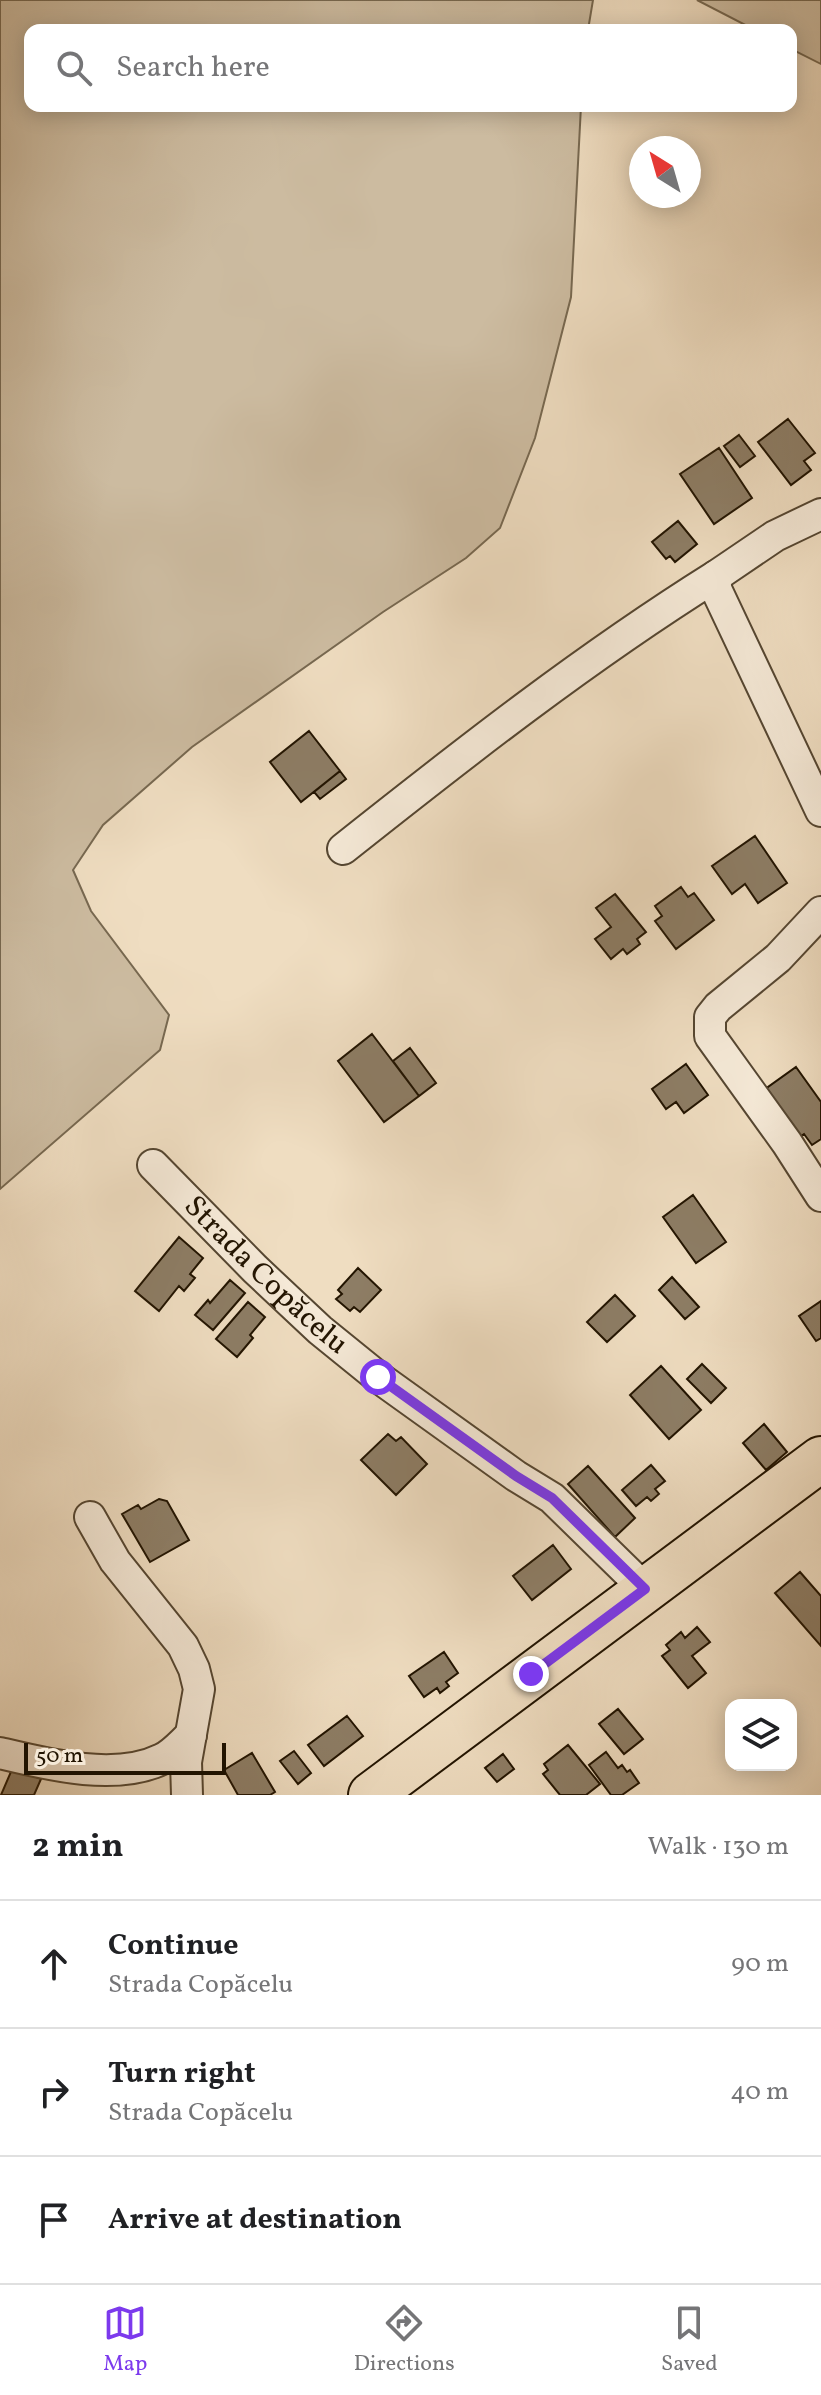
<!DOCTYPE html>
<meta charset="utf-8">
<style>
body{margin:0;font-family:Vollkorn,serif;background:#f2f2f2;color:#202124}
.controls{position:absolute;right:24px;bottom:24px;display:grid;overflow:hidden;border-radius:16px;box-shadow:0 4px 20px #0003}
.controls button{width:72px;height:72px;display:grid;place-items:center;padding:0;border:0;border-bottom:2px solid #e0e0e0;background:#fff;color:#202124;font:40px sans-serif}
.compass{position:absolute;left:629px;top:136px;width:72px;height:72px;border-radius:50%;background:#fff;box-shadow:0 4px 20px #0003;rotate:323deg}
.scale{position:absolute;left:24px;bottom:20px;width:202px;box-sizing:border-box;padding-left:8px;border:4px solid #221401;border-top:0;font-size:22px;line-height:28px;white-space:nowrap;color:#221401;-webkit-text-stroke:6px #f5e9d7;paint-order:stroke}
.stop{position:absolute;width:24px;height:24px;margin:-18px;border:6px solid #7c3aed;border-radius:50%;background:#fff}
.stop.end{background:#7c3aed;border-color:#fff;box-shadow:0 2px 8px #0008}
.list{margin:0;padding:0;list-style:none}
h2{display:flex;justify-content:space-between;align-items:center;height:104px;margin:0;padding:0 32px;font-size:34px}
h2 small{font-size:26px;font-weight:400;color:#757577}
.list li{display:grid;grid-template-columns:52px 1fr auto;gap:24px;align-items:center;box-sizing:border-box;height:128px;padding:0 32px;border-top:2px solid #e0e0e0}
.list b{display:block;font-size:30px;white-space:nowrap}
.list p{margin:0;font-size:26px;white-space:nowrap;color:#757577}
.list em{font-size:26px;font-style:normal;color:#757577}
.icon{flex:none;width:44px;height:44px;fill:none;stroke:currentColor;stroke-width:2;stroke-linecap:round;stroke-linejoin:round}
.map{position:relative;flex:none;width:821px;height:1795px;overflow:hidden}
.search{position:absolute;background:#fff;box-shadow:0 4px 20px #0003;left:24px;right:24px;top:24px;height:88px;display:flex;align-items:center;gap:20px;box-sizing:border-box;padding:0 28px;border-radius:16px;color:#757577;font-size:30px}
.sheet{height:488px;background:#fff}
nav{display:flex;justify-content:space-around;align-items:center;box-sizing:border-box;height:112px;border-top:2px solid #e0e0e0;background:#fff;font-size:22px;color:#757577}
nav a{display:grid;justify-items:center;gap:4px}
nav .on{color:#7c3aed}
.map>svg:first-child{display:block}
.green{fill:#ccbba0;stroke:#776850;stroke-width:2}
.building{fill:#8d7d65;stroke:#221401;stroke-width:2}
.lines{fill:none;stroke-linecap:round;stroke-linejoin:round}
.minor-casing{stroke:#554631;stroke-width:34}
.primary-casing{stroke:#221401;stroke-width:48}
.minor{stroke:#f5e9d7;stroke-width:30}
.primary{stroke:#efddc1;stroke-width:44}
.route{stroke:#7c3aed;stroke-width:10}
.labels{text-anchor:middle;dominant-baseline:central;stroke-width:6;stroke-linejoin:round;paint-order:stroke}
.street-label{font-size:30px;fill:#221401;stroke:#f5e9d7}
</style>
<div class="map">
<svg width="821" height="1795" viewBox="0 0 821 1795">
<rect width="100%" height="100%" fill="#efddc1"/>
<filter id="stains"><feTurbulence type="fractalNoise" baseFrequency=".0025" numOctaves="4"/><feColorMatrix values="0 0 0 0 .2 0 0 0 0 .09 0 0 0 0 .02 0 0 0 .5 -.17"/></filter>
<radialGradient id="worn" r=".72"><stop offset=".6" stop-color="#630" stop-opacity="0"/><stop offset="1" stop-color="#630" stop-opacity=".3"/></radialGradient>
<path class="green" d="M0 0H593L588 30H30V106H581L571 297 535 438 500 528 466 558 383 612 192 747 103 825 73 870 91 911 169 1015 160 1050 0 1189Z
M697 0H821V64L791 49V30H755Z"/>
<path class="building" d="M788 419 815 453 804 461 811 470 791 485 758 442Z
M739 435 755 456 740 467 724 446Z
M719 448 752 498 714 524 680 474Z
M678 521 697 544 675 562 670 556 666 559 652 542Z
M309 731 340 771 301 802 270 762Z
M340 771 346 779 320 799 314 792Z
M755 836 787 883 758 903 745 884 732 894 712 866Z
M681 887 688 897 694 893 714 920 676 949 655 921 662 916 655 906Z
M615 894 646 932 637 939 640 944 627 954 623 949 611 959 595 939 611 927 596 908Z
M372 1034 419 1096 384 1122 338 1061Z
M410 1048 436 1083 419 1096 393 1061Z
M686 1064 708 1095 684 1113 676 1102 666 1109 652 1089Z
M796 1067 821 1102V1139L812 1145 804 1134 795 1140 761 1092Z
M693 1195 726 1242 696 1263 663 1217Z
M179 1237 203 1258 190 1274 195 1278 184 1291 179 1286 159 1311 135 1291Z
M358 1268 381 1290 360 1312 354 1307 350 1311 336 1299 342 1294 338 1290Z
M672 1277 699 1307 685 1319 659 1290Z
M230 1280 245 1293 213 1330 195 1315 208 1300 210 1303Z
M615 1295 635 1316 607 1342 587 1322Z
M821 1301V1338L816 1341 799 1316Z
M248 1302 265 1317 250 1335 253 1338 237 1357 216 1339Z
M702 1364 726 1388 711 1403 687 1379Z
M661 1366 701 1410 669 1439 630 1395Z
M764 1424 787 1452 766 1470 743 1443Z
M388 1434 396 1441 401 1437 427 1464 396 1495 361 1460Z
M651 1465 665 1481 655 1489 659 1494 651 1501 647 1497 636 1506 622 1490Z
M588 1466 635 1518 615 1537 568 1484Z
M159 1499 167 1501 189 1540 150 1562 122 1514 138 1505 141 1509Z
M553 1545 571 1569 532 1600 513 1576Z
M800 1572 821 1596V1646L775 1593Z
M697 1627 710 1642 692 1656 706 1673 688 1688 662 1656 670 1650 666 1645 681 1632 685 1638Z
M444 1652 458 1673 446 1682 449 1686 440 1693 437 1688 424 1697 409 1676Z
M618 1709 643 1739 624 1754 599 1724Z
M347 1716 363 1736 324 1766 308 1745Z
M568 1745 600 1784 586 1795H560L543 1774 548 1770 544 1764Z
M294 1751 311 1773 298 1784 280 1761Z
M606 1752 618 1768 622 1765 627 1772 630 1770 639 1783 622 1795H611L589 1765Z
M252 1753 275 1792 270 1795H238L224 1770Z
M503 1754 514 1769 497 1782 485 1768Z
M13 1767 41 1779 34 1795H1Z"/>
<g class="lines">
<g class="minor-casing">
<g id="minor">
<path d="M821 514 775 536 716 576V589L821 811"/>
<path d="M343 849C464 753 585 658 716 576"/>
<path d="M821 912 778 958 718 1007 710 1017V1036L787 1143 821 1196"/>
<path id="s1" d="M153 1165 255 1269 320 1330 378 1377 516 1476 552 1498 645 1589"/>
<path d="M90 1517 115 1561 183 1646 194 1669 199 1689 186 1762 187 1795"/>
<path d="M0 1753C46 1764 116 1782 162 1759 173 1754 181 1744 191 1735"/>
</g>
</g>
<g class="primary-casing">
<path id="primary" d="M371 1795 821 1459"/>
</g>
<use href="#minor" class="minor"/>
<use href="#primary" class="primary"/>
</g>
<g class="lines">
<path class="route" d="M378 1377 516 1476 552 1498 645 1589 531 1674"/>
</g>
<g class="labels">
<g class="street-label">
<text stroke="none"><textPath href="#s1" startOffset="158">Strada Copăcelu</textPath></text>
</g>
</g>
<rect width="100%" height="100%" filter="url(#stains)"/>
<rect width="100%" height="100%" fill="url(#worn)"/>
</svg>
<div class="controls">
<button><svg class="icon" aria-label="layers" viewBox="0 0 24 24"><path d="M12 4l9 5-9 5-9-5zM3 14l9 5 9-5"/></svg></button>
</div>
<svg class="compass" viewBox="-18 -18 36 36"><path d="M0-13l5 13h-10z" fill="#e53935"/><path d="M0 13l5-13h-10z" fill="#757577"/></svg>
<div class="scale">50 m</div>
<div class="stop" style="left:378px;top:1377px"></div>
<div class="stop end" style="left:531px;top:1674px"></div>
<div class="search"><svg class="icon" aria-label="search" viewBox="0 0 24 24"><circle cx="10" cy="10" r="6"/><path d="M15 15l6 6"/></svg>Search here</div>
</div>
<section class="sheet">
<h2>2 min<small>Walk · 130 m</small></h2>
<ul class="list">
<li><svg class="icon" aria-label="ahead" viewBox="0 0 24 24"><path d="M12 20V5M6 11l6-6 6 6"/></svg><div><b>Continue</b><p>Strada Copăcelu</p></div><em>90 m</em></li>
<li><svg class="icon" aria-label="right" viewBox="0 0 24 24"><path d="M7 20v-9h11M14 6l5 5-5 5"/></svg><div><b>Turn right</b><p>Strada Copăcelu</p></div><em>40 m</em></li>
<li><svg class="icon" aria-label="arrive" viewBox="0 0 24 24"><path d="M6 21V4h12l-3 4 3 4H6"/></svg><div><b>Arrive at destination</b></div></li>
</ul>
</section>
<nav>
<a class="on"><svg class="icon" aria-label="map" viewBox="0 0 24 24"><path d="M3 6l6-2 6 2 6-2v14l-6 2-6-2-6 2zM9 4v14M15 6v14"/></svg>Map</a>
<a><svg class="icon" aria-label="directions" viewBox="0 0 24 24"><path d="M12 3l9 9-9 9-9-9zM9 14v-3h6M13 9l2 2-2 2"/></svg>Directions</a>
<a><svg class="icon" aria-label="saved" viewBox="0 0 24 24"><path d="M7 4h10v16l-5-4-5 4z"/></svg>Saved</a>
</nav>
